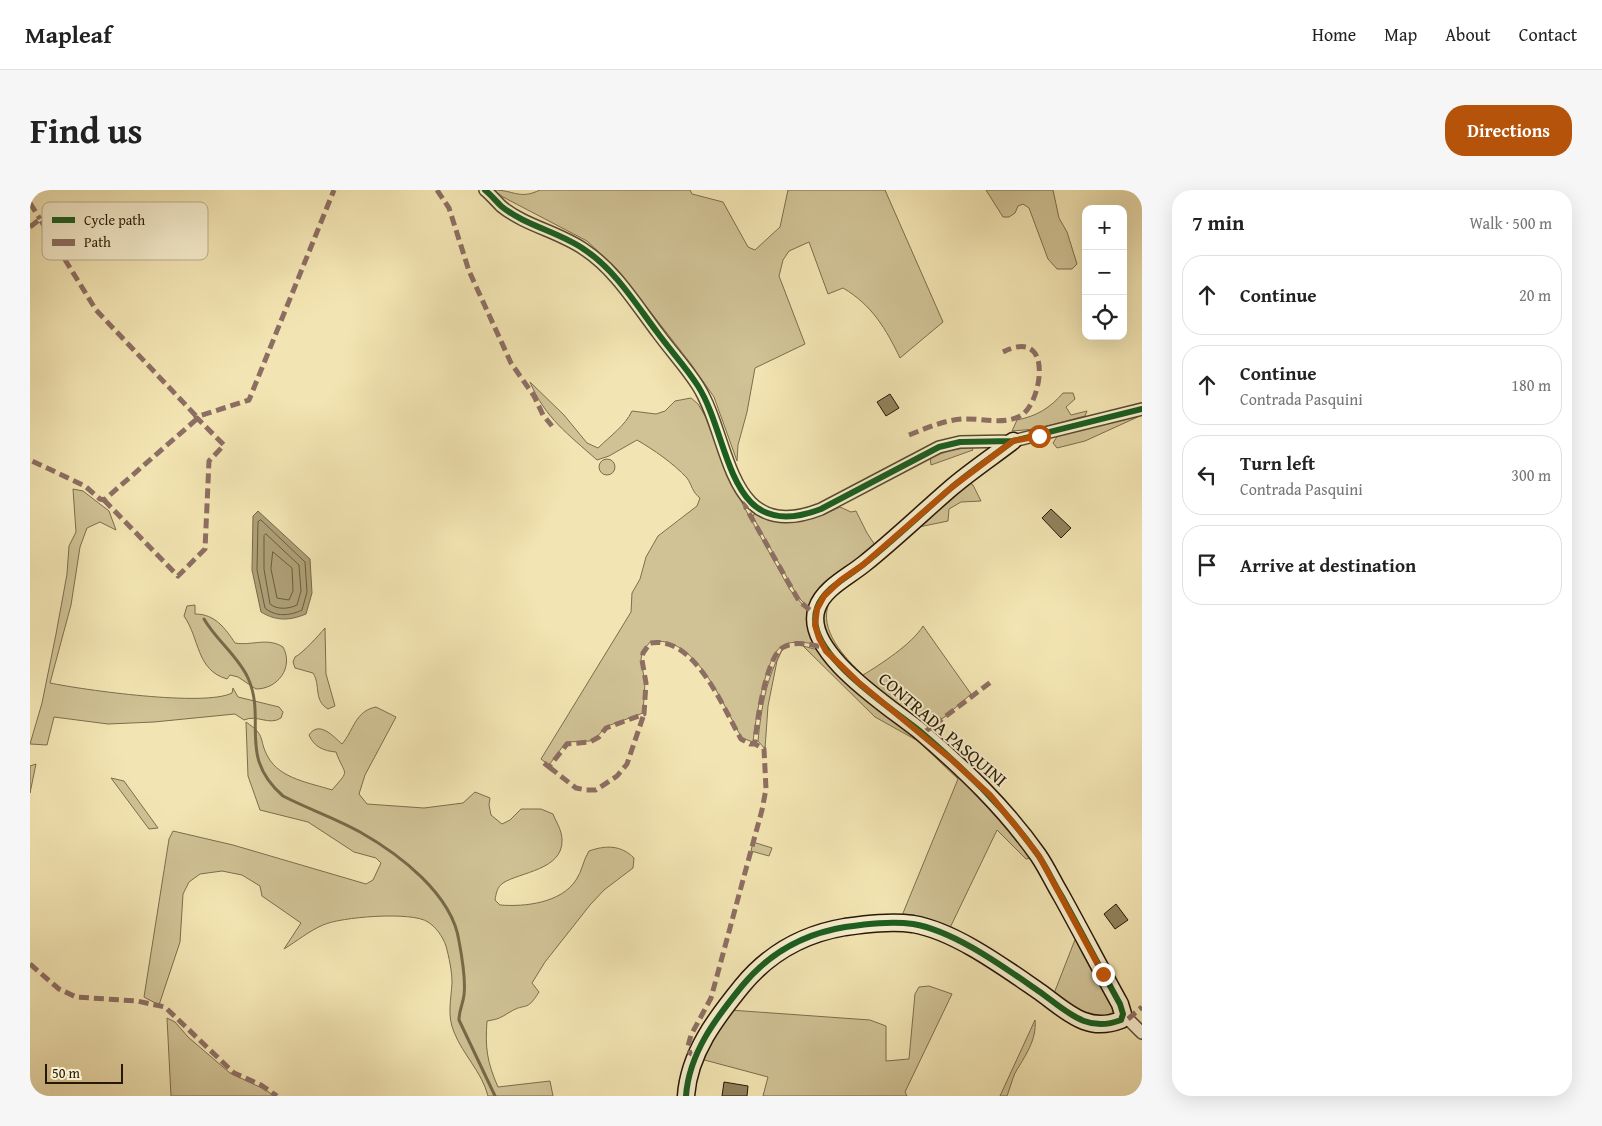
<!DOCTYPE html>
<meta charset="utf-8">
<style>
body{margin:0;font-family:"Gentium Book Plus",serif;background:#f6f6f6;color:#222}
.controls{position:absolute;right:15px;top:15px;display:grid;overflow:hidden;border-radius:10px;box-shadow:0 5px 20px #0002}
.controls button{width:45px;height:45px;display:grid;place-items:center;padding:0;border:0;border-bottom:1px solid #e0e0e0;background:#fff;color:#222;font:25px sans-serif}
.scale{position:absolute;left:15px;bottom:12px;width:78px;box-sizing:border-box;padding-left:5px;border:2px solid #271802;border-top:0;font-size:14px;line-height:18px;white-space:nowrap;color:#271802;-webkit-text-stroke:4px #f7eece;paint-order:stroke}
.stop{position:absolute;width:15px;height:15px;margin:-11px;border:4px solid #b45309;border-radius:50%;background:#fff}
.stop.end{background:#b45309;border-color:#fff;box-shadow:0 1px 5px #0008}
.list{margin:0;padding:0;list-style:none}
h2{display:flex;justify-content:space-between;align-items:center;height:65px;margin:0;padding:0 20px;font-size:21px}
h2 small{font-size:16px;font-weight:400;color:#767676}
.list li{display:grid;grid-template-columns:32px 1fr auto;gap:15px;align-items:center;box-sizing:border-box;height:80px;margin:0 10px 10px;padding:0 10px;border:1px solid #e0e0e0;border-radius:20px}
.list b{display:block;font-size:19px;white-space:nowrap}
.list p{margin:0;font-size:16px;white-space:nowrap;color:#767676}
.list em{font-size:16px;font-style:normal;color:#767676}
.icon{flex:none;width:28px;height:28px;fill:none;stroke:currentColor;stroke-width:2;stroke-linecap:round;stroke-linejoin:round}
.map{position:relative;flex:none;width:1112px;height:906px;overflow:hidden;border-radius:20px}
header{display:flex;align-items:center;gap:30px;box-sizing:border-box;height:70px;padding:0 25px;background:#fff;border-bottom:1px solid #e0e0e0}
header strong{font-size:24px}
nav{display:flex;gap:28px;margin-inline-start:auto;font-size:18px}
.intro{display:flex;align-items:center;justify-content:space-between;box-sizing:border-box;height:120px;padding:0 30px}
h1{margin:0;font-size:35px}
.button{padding:12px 22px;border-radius:20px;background:#b45309;color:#fff;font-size:18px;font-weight:700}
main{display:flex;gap:30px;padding:0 30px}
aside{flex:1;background:#fff;border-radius:20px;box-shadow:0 5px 20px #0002}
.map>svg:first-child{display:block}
.green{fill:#d0c295;stroke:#7c6d4c}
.water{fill:#ae9f77;stroke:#786948}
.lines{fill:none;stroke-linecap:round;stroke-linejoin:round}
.shore{stroke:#6a5c3c;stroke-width:1}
.stream{stroke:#786948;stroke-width:3}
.building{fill:#91835e;stroke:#271802}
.street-casing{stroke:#5a4b2e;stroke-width:14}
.secondary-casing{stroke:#271802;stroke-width:19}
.street{stroke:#f7eece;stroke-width:11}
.secondary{stroke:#f7eece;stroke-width:16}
.quiet{stroke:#8d6e63;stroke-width:5;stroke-dasharray:10 5;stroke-linecap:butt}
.cycleway-casing{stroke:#f7eece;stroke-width:9}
.cycleway{stroke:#1b5e20;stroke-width:6}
.route{stroke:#b45309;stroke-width:6}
.labels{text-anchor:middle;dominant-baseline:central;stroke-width:4;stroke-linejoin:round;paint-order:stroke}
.street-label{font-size:18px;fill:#271802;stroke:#f7eece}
.key{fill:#f7eece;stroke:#b9ae91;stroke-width:1}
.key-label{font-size:14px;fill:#271802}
</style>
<header>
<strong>Mapleaf</strong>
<nav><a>Home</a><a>Map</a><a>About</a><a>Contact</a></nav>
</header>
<div class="intro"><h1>Find us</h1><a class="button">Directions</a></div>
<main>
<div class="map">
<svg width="1112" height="906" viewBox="0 0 1112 906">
<rect width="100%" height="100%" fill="#f3e5b3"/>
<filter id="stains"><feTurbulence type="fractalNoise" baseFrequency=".004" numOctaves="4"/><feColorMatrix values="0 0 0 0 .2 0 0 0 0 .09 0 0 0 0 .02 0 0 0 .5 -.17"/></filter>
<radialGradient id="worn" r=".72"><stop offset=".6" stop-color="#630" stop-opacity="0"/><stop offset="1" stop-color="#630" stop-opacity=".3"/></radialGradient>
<path class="green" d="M464 0C484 0 489 10 510 0H660L662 4 693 12 718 57 725 60 750 37 758 0H855L913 132 870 168C856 139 842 115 813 98L798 104 779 52 759 61 753 70 749 86 775 154 725 178 717 222 708 255 707 271 684 207 661 174 587 79 557 51 473 7Z
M956 0H1023L1029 28 1037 42 1047 74 1042 79H1027L1018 69 999 18 993 14 988 16 985 23 979 27H973Z
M500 192 534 225 557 253 568 258C580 246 595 236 602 221L626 224 635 221 645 211 661 208 668 214 677 229 713 315 760 400 780 423 790 455C777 453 764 449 752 456 735 466 725 533 723 552L712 548C693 516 666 443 620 452L612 462 611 470 615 493 613 523 575 537 568 546 560 551 536 552 519 575 511 569 601 422 602 403 610 389 616 367 628 346 667 316 670 308C662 302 662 295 657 288 643 273 624 260 607 250L579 266 567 270C539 245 515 228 500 192Z
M1033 203H1043L1045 209 1036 217 1041 225 1057 221 1055 226 1006 239 982 241 987 230C1007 226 1020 218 1033 203Z
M1112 225 1055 251 1027 258 1023 253 1028 245Z
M941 257 943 260 901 275 900 267 922 260Z
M569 277a8 8 0 1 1 16 0a8 8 0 1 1-16 0Z
M935 290 943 295 951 311 931 312 919 319 918 331 889 337Z
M43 299 53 301 79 321 86 340 70 332 57 338 50 357 41 415 20 493C54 500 175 517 202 503L203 498 208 507 249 517 253 522 251 528C239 536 227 524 214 530L205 524 124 532 78 534 24 527 17 555 0 554 12 513 26 444 37 384 39 356 46 342Z
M810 317 821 322 826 321 837 343 847 358 782 421 768 407 723 327 724 324C756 333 781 332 810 317Z
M812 398C808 402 801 408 799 413 788 440 815 468 833 485 851 474 882 454 893 436L941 504 916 526 896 539C870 520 788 459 792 426 793 414 804 406 812 398Z
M165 415V424C185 424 195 438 205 453 222 456 237 447 253 457 264 477 248 499 226 499L208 487 200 485 197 489C166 480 170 449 154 426L157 416Z
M295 438 296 484 305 516 298 519C283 510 291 495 283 483L265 478 263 472 265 467C273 463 288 446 295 438Z
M773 456 792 461 952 604 1002 668 996 669 967 640 918 742 871 728 928 589 888 551 845 527Z
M752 460 747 471 738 516 735 559 728 551C731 520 736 488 752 460Z
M346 517 366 527 335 585 329 604 337 614 394 618 433 613 445 602 460 608 459 615 461 625 472 634 480 630 491 619H511L523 624C526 632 532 640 532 650 533 680 490 682 473 693 467 697 466 704 465 710L470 715C495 717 531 713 546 690 552 682 553 670 559 661 576 655 591 655 604 668L603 678 574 700 560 715 515 772 502 793 509 802C496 823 496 812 480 822 470 828 469 829 457 831 455 858 457 872 468 897L520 891 523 906H458C452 882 433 865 424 842 417 826 421 810 422 793 422 781 419 767 416 756 413 747 406 737 398 732 382 721 310 727 293 735 279 741 267 751 254 759L271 733 232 706 230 696 212 685 192 681 170 684 159 692 153 704 150 752 129 815 114 807 139 649 143 641 203 655 336 694 343 690 351 673 346 668 324 662 278 632 230 620 218 586 216 532C237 546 228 549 238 567 250 589 281 593 302 600 321 578 315 587 306 562 294 561 284 557 279 545 289 530 303 546 312 554 324 540 325 521 346 517Z
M6 574 0 603V576Z
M81 588 94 591 128 638 119 639Z
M723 652 742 658 739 666 721 661Z
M1048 742 1085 820 1077 827 1064 830 1023 806Z
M899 796 922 804 875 902 877 906H733L738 887 667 868 700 820 840 830 856 836V871L879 869 885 804 889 797Z
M137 828 145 832 158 847 200 883 236 900 244 906H141Z
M1005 830C1007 850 995 866 985 883 982 890 980 898 977 906H970Z"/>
<path class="water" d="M228 321 280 369 282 403 276 424C259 431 246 431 231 422L222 380 223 326Z"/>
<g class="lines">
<path class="shore" d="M231 330 275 372 277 402 272 420C260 426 245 427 235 418L227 380 228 332Z
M236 344 269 375 271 401 267 415C259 419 247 420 240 414L234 379V346Z
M243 362 262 378 263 401 259 410 247 408 241 379Z"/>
<path class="stream" d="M174 429C186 450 208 466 218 488 237 530 207 566 253 606 278 619 305 628 330 642 369 664 422 704 429 751 432 767 436 789 434 805 433 814 429 820 429 830L465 906"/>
</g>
<path class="building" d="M860 204 869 218 856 226 847 212Z
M1021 319 1041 338 1031 348 1012 328Z
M1086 714 1098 730 1085 739 1074 724Z
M694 892 718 896 717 906H692Z"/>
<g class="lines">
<g class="street-casing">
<path id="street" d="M455 0C461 5 466 11 471 16 495 36 530 42 555 60 585 80 605 113 627 142 640 160 656 177 668 196 702 250 696 356 791 319L909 257 930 252 983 251 1112 219
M1093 824 1112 843"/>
</g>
<g class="secondary-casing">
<path id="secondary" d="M656 906C659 863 686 828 712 796 739 763 773 744 815 737 837 734 861 731 883 734 925 741 975 778 1010 802 1024 812 1038 825 1054 831 1067 836 1078 835 1091 830L1093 824 1090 814C1070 778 1051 741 1031 705 1023 692 1017 678 1008 665 975 618 934 579 891 542 862 518 771 462 787 418 794 398 818 387 834 374 864 350 892 323 921 298 941 281 962 267 983 251"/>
</g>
<use href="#street" class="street"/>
<use href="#secondary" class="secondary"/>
<path class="quiet" d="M407 0 419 18 439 81 481 173 504 206 513 225 522 236
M0 13 10 29
M0 37 10 29 66 120 168 228 74 310 70 309 55 296 0 270
M879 245C897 238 914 230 933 229 952 228 977 236 993 224 1012 210 1024 136 973 162
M716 309V318L769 411 786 425
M74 310 148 386 175 359 179 271 194 255 166 227 219 210 304 0
M892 544 961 492
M514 573 519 577 537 554 560 552 569 547 576 538 614 524 616 493 612 470 613 463 620 453C665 445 693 518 711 549L720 554H725C726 534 736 468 752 458 765 450 780 455 794 457
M519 577 546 598 556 600H566L587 586 597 574 614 524
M0 774 29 799 46 807 107 811 135 817 204 883 231 895 247 906
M1098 829 1112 817
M666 867 660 863 658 856 661 845 681 808 732 620 736 599 734 559 725 554"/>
<g class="cycleway-casing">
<path id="cycleway" d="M455 0C461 5 466 11 471 16 495 36 530 42 555 60 585 80 605 113 627 142 640 160 656 177 668 196 702 250 696 356 791 319L909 257 930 252 983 251 1112 219
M656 906C659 863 686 828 712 796 739 763 773 744 815 737 837 734 861 731 883 734 925 741 975 778 1010 802 1024 812 1038 825 1054 831 1067 836 1078 835 1091 830L1093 824 1090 814C1070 778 1051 741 1031 705 1023 692 1017 678 1008 665 975 618 934 579 891 542 862 518 771 462 787 418 794 398 818 387 834 374 864 350 892 323 921 298 941 281 962 267 983 251"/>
</g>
<use href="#cycleway" class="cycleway"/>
</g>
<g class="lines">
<path class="route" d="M1009 246 983 251 922 297 834 374 811 390 794 406 787 419 785 435 789 448 796 461 828 492 922 570 960 605 985 635 1009 666 1073 784"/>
</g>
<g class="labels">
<g class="street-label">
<text transform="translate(913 539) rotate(41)">CONTRADA PASQUINI</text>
</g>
</g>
<rect x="12" y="12" width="166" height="58" rx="8" class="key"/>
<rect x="22" y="27" width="23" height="6" fill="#1b5e20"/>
<rect x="22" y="49" width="23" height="7" fill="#8d6e63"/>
<g class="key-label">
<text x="54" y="35">Cycle path</text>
<text x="54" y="57">Path</text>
</g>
<rect width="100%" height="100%" filter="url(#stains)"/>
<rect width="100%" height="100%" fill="url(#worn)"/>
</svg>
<div class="controls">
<button>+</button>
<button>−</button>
<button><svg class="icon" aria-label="locate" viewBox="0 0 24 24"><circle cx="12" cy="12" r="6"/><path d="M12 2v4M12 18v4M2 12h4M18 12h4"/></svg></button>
</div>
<div class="scale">50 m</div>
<div class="stop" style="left:1009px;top:246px"></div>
<div class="stop end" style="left:1073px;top:784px"></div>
</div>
<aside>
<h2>7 min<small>Walk · 500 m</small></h2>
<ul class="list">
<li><svg class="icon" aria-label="ahead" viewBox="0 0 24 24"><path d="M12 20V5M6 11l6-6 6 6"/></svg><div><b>Continue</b></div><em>20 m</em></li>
<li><svg class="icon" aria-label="ahead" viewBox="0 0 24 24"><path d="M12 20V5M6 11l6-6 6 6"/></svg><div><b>Continue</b><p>Contrada Pasquini</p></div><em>180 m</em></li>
<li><svg class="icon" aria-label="left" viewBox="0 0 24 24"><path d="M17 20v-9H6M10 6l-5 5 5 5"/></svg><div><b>Turn left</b><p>Contrada Pasquini</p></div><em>300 m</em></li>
<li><svg class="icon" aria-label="arrive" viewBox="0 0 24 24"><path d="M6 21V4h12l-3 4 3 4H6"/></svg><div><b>Arrive at destination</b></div></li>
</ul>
</aside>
</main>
